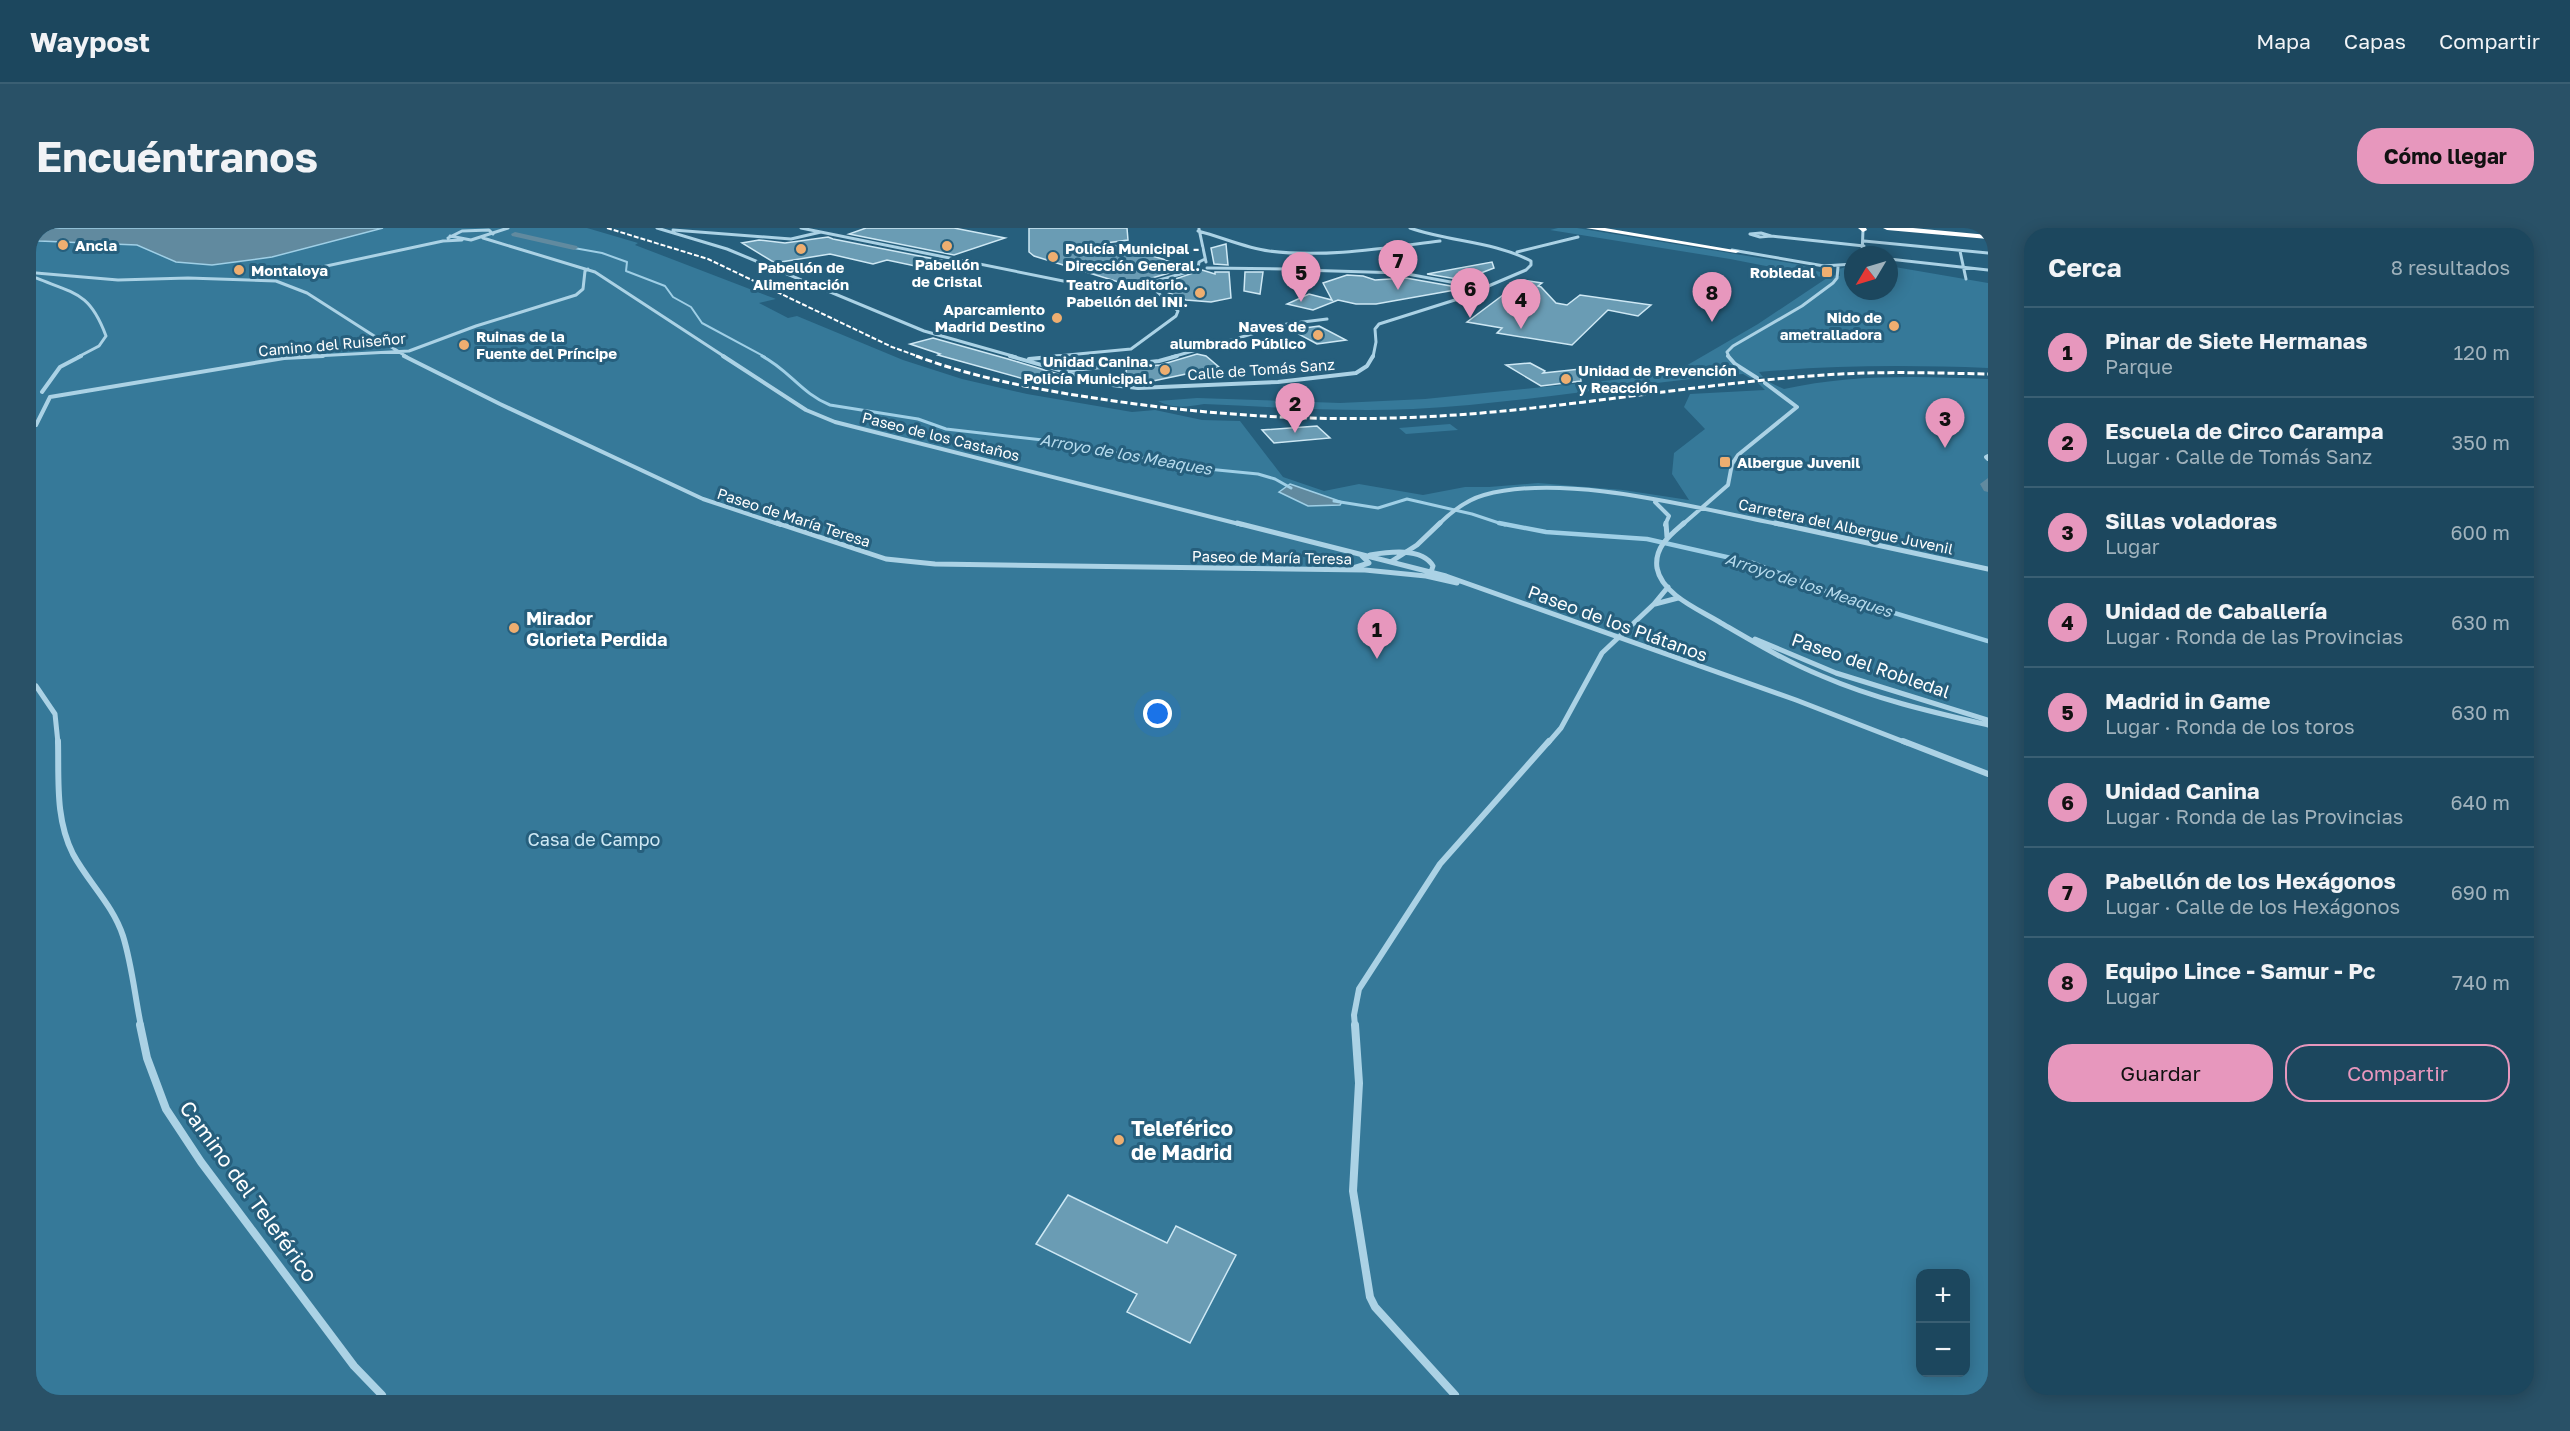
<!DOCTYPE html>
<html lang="es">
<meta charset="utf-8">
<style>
body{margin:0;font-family:"Golos Text",sans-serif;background:#295167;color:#f1f3f6}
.controls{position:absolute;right:18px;bottom:18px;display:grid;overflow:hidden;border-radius:12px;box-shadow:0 3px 15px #0003}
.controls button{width:54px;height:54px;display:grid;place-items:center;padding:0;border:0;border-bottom:2px solid #3a5f73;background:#1c475e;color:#f1f3f6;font:30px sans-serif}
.compass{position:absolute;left:1808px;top:18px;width:54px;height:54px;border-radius:50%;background:#1c475e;box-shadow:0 3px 15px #0003;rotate:232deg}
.you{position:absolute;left:1122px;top:486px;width:21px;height:21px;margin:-15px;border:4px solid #fff;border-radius:50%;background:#1a73e8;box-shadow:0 0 0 9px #1a73e833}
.badge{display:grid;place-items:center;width:39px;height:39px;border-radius:50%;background:#e797bd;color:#111;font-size:20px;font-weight:700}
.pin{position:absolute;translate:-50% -50px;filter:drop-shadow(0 2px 3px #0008)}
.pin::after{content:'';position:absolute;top:32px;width:21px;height:18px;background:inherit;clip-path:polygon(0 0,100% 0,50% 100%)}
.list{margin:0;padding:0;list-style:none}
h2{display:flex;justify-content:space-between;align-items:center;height:78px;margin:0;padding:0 24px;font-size:26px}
h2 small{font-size:20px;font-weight:400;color:#a0b2bc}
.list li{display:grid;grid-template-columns:39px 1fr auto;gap:18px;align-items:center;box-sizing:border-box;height:90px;padding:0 24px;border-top:2px solid #3a5f73}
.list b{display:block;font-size:22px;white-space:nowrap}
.list p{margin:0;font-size:20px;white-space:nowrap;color:#a0b2bc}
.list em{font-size:20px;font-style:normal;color:#a0b2bc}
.actions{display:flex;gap:12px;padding:18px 24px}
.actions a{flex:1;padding:14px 0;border:2px solid #e797bd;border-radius:24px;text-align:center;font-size:21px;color:#e797bd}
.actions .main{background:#e797bd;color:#111}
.map{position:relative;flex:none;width:1952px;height:1167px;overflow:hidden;border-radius:24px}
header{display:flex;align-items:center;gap:36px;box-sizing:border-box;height:84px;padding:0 30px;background:#1c475e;border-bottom:2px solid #3a5f73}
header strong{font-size:28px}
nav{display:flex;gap:33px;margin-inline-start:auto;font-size:21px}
.intro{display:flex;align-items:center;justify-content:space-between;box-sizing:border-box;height:144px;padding:0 36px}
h1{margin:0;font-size:42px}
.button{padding:15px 27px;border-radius:24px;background:#e797bd;color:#111;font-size:21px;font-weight:700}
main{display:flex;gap:36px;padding:0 36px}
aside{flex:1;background:#1c475e;border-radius:24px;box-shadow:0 3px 15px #0003}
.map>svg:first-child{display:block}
.green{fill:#367999;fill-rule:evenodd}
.water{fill:#618a9f;stroke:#9fcfe6;stroke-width:1.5}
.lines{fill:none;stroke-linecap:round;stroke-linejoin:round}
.stream-far2{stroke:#9fcfe6;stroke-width:2}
.stream-far1{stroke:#9fcfe6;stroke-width:3}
.stream{stroke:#9fcfe6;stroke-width:4.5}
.canal{fill:#618a9f;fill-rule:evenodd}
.building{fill:#6a9cb4;stroke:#cee8f4;stroke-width:1.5}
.street-far4{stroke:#abd2e5;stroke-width:3}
.street-far3{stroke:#abd2e5;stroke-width:4}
.street-far2{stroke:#abd2e5;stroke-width:5}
.street-far1{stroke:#abd2e5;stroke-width:6}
.street{stroke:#abd2e5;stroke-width:8}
.highway{fill:#fff;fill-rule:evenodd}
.rail-far1{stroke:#fff;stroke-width:2;stroke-dasharray:5 2;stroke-linecap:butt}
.rail{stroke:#fff;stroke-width:3;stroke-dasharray:7 3;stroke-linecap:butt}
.poi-dot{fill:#eeae70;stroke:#265f7d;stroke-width:2}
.labels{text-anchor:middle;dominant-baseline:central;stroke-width:6;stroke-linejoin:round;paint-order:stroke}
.far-poi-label{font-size:15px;font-weight:bold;fill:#fff;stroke:#265f7d;text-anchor:start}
.far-street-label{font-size:15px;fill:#fff;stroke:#265f7d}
.far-water-label{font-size:16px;font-style:italic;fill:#b6dbed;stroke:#265f7d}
.poi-label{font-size:18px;font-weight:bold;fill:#fff;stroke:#265f7d;text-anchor:start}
.street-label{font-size:18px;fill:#fff;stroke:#265f7d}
.park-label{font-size:18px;fill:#cee8f4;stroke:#265f7d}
.near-poi-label{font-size:21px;font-weight:bold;fill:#fff;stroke:#265f7d;text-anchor:start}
.near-street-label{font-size:21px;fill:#fff;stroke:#265f7d}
</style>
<header>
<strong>Waypost</strong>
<nav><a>Mapa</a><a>Capas</a><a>Compartir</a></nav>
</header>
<div class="intro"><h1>Encuéntranos</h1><a class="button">Cómo llegar</a></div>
<main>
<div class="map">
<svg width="1952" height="1167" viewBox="0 0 1952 1167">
<rect width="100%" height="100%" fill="#265f7d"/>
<path class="green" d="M0 0H551L602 15 599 17 740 71 723 75 752 90 761 88 867 132 926 151 991 166 1096 184 1119 182 1166 192 1204 193 1247 249 1288 263 1323 256 1387 267 1429 259H1453L1502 255 1587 262 1653 272 1636 246 1638 225 1669 201 1648 179 1654 166 1729 162 1722 155 1733 154 1748 161C1813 146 1885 148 1952 151V1167H0ZM1884 1046H1930V1144H1884Z
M1522 0H1541L1760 36C1778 40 1785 47 1804 48L1803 41 1817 37V63H1853V38L1952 55V140C1875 137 1799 137 1723 144L1727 149 1714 150 1707 146C1597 155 1487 175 1377 181 1307 184 1237 179 1168 176 1151 179 1138 181 1122 173L1161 170 1304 175 1389 171 1636 146 1722 96 1791 50 1694 31 1514 2Z
M1414 196 1422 202 1370 206 1363 200Z"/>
<path class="water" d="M0 0H347L236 29 176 37 140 34 101 17 3 13 0 12Z
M1254 256 1306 274 1304 277 1272 278 1243 264Z"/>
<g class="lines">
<path class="stream-far2" d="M538 20 566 25 591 34 590 43 629 58 637 69 655 79 666 95 729 129"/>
<path class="stream-far1" d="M726 128C752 141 766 166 794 177L882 191 910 201 1007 212 1046 221 1091 226 1141 238 1222 246 1239 251 1255 260
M1298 273 1342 280 1371 271 1436 286 1469 297"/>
<path class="stream" d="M1463 295 1510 304 1611 311 1717 335 1805 369 1952 413"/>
<path class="canal" d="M479 4 541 18 542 20 538 22 476 8 475 6Z
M1952 250V264L1948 263 1944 256Z"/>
</g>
<path class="building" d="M830 0H918L969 10 918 27 813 6Z
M993 0H1091L1092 12 1070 15 1155 39 1098 55 1089 56 998 28 993 24Z
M792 9 797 11 904 32 884 39 851 32 837 36 794 26 739 35 706 15 723 12 749 15Z
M1190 16 1192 37 1178 36 1175 20Z
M1456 34 1458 40 1427 52 1391 46Z
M1166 42 1179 46V44H1193L1195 70 1175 74 1150 72 1128 63 1129 58 1124 56Z
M1209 44H1227L1224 66 1208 63Z
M1311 47 1327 48 1339 52 1370 50 1415 58 1419 62 1340 76H1320L1302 72 1277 82 1251 76 1273 66 1296 72 1287 55Z
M1487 52 1506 55 1502 58 1505 59 1520 75 1531 77 1544 67 1615 77 1602 88 1572 82 1536 117 1461 105 1466 100 1431 94Z
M1283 98 1310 112 1281 116 1255 102Z
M897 110 972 131 1022 146 1006 156 902 127 904 126 874 116Z
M1161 126 1170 128 1183 139 1117 153 1087 154 1091 140 1124 137Z
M1494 135 1509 143 1507 145 1544 141 1545 153 1505 158 1470 137Z
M1281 198 1294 210 1238 215 1226 202Z
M1032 967 1131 1015 1140 998 1200 1027 1154 1115 1091 1084 1101 1066 1000 1016Z"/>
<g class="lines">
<path class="street-far4" d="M621 0 691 21 888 103 980 129
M765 0 1062 60 1099 59 1162 41 1163 34 1169 31
M1163 1 1170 34
M637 2 755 11 785 4
M1162 3C1186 9 1209 20 1233 23 1290 30 1348 20 1404 13
M1725 5 1735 8 1724 9 1714 6Z
M414 8 435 12 472 0
M1735 8 1828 18
M412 10 426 3 453 2 457 6
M447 10 559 44 689 129
M1828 13 1952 25
M1696 22 1788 38 1817 36
M1924 23 1930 51
M1481 24 1542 9
M1826 27 1827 2
M1853 31 1952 42
M1171 40 1249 41
M1264 42 1366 45 1447 60
M0 45 82 52 152 50 240 53 271 65 371 129
M239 49 407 13 426 12
M0 50C40 66 54 65 70 108L63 118 42 129
M1115 58 1126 60 1112 59Z
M1096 63 1115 61
M260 129 373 123 440 98 540 67 547 61 549 43 552 41
M1010 129 1095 121 1140 88 1142 83 1118 61
M1136 129 1251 96 1291 91
M1337 129 1340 114 1339 101 1343 96 1422 71 1490 42 1495 37V33C1457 13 1414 14 1374 0
M1693 129 1691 124 1697 118 1766 78 1797 55 1801 50 1802 39"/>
<path class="street-far3" d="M368 128 464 176 667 271 745 297
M687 128 770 182 799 194 1207 297
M974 128 1076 157 1102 160 1242 154 1320 145 1331 138 1337 128
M1692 128 1699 136 1721 150
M993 131 1025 128
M1028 143 1123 133 1141 128
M6 164 24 139 45 128
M14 169 248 130 287 128
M0 197 14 169
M1952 228 1950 229 1952 231
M1619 274 1633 288 1629 297
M1402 297C1415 284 1430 272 1448 267 1530 244 1663 281 1747 297
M1646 297 1692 257 1696 236 1702 227 1761 179 1729 155"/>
<path class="street-far2" d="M741 295 850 331 899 336 1329 342 1390 348 1421 355
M1201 295 1410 348 1760 472 1871 515
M1630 295 1631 309
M1648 295C1634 307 1618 319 1621 340 1626 367 1664 382 1685 395 1718 414 1751 434 1786 448 1839 471 1896 484 1952 497
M1739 295 1952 341
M1334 327C1352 324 1386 319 1397 338L1395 344
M1356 333 1381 317 1404 295
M1317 340 1333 335 1326 328
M1619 376 1642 370
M1719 411 1800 445 1952 492
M0 458 19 486 22 515
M1512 515 1525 500 1566 425 1618 376 1632 359"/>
<path class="street-far1" d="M22 513C23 552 19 590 37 626 52 654 77 677 87 708 96 737 99 769 105 798
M1867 513 1952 546
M1319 798 1318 787 1323 761 1404 636 1513 513"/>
<path class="street" d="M104 797 111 830 130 881 165 934 318 1138 346 1167
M1319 797 1323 855 1317 963 1334 1069 1339 1079 1419 1167"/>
<path class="highway" d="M1550 0H1569L1704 23 1700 25Z
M1822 0H1830L1831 2 1827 4Z
M1847 0H1877L1952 7V11L1851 2Z"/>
<path class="rail-far1" d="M571 0 672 31 856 119 884 129"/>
<path class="rail" d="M880 128C939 150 1003 162 1065 171 1170 187 1277 194 1384 189 1520 183 1654 156 1789 147 1843 143 1898 145 1952 146"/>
</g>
<g class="poi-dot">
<circle cx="27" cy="17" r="6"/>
<circle cx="911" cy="18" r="6"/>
<circle cx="765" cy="21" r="6"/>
<circle cx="1017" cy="29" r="6"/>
<circle cx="203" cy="42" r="6"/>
<rect x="1785" y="38" width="12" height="12" rx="3"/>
<circle cx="1164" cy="65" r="6"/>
<circle cx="1021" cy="90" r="6"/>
<circle cx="1858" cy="98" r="6"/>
<circle cx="1282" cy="107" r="6"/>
<circle cx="428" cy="117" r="6"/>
<circle cx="1129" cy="142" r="6"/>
<circle cx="1530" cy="151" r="6"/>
<rect x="1683" y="228" width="12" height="12" rx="3"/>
<circle cx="478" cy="400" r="6"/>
<circle cx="1083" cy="912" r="6"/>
</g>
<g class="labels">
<g class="far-poi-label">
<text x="39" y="17">Ancla</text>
<text x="1029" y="20">Policía Municipal -<tspan x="1029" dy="17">Dirección General.</tspan></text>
<text x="911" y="36" text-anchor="middle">Pabellón<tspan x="911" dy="17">de Cristal</tspan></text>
<text x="765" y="39" text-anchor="middle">Pabellón de<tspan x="765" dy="17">Alimentación</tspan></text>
<text x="215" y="42">Montaloya</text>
<text x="1779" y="44" text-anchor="end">Robledal</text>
<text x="1152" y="56" text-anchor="end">Teatro Auditorio.<tspan x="1152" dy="17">Pabellón del INI.</tspan></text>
<text x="1009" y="81" text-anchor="end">Aparcamiento<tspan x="1009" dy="17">Madrid Destino</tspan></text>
<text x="1846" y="89" text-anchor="end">Nido de<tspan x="1846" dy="17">ametralladora</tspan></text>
<text x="1270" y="98" text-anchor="end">Naves de<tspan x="1270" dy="17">alumbrado Público</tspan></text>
<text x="440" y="108">Ruinas de la<tspan x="440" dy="17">Fuente del Príncipe</tspan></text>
<text x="1117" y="133" text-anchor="end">Unidad Canina.<tspan x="1117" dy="17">Policía Municipal.</tspan></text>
<text x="1542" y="142">Unidad de Prevención<tspan x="1542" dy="17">y Reacción</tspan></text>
<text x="1701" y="234">Albergue Juvenil</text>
</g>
<g class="far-street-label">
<text transform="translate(296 116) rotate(-5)">Camino del Ruiseñor</text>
<text transform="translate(1225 141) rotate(-4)">Calle de Tomás Sanz</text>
<text transform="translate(905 208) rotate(14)">Paseo de los Castaños</text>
<text transform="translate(758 289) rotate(18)">Paseo de María Teresa</text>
<text transform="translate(1810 298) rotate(12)">Carretera del Albergue Juvenil</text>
<text transform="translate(1236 329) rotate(1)">Paseo de María Teresa</text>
</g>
<g class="far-water-label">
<text transform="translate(1090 226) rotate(10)">Arroyo de los Meaques</text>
<text transform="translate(1773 357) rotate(18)">Arroyo de los Meaques</text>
</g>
<g class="poi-label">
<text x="490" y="390">Mirador<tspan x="490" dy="21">Glorieta Perdida</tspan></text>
</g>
<g class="street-label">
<text transform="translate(1582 395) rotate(20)">Paseo de los Plátanos</text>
<text transform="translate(1835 437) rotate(19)">Paseo del Robledal</text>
</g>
<g class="park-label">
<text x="558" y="611">Casa de Campo</text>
</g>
<g class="near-poi-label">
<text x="1095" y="900">Teleférico<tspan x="1095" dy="24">de Madrid</tspan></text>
</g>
<g class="near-street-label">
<text transform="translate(213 963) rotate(54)">Camino del Teleférico</text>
</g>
</g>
</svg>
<div class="controls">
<button>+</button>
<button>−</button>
</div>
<svg class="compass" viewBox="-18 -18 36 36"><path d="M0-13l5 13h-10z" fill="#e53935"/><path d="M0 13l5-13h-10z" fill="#a0b2bc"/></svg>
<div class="you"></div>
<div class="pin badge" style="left:1341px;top:431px">1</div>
<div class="pin badge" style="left:1259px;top:205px">2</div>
<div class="pin badge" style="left:1909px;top:220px">3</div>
<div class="pin badge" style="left:1485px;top:101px">4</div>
<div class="pin badge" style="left:1265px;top:74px">5</div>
<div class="pin badge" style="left:1434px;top:90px">6</div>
<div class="pin badge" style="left:1362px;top:62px">7</div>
<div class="pin badge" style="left:1676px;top:94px">8</div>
</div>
<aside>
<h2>Cerca<small>8 resultados</small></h2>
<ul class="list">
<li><span class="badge">1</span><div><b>Pinar de Siete Hermanas</b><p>Parque</p></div><em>120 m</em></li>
<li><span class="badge">2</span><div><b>Escuela de Circo Carampa</b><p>Lugar · Calle de Tomás Sanz</p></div><em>350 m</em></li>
<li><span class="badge">3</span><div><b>Sillas voladoras</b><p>Lugar</p></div><em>600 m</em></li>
<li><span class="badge">4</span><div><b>Unidad de Caballería</b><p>Lugar · Ronda de las Provincias</p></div><em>630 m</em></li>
<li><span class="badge">5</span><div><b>Madrid in Game</b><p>Lugar · Ronda de los toros</p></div><em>630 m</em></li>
<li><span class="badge">6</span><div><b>Unidad Canina</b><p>Lugar · Ronda de las Provincias</p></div><em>640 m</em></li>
<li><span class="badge">7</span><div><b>Pabellón de los Hexágonos</b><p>Lugar · Calle de los Hexágonos</p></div><em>690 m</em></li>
<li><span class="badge">8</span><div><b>Equipo Lince - Samur - Pc</b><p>Lugar</p></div><em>740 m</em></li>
</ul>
<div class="actions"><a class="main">Guardar</a><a>Compartir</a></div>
</aside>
</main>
